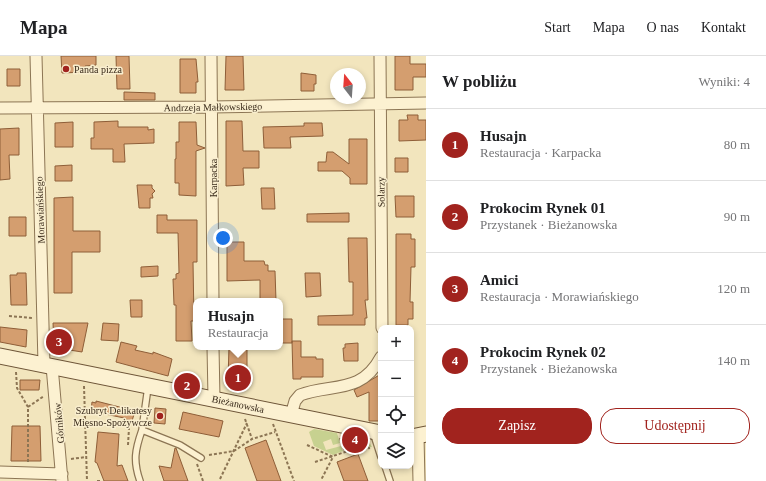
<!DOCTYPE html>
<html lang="pl">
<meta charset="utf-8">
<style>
body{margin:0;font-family:"Times New Roman",serif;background:#f6f6f6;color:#202124}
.controls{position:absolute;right:12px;bottom:12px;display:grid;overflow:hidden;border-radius:8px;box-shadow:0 2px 6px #0003}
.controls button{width:36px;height:36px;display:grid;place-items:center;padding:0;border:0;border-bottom:1px solid #e0e0e0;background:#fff;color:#202124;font:20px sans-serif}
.compass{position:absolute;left:330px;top:12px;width:36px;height:36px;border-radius:50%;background:#fff;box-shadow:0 2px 6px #0003;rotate:343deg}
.you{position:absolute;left:223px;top:182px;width:14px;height:14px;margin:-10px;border:3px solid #fff;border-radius:50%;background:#1a73e8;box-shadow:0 0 0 6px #1a73e833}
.badge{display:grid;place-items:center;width:26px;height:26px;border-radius:50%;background:#a1231e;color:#fff;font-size:13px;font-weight:700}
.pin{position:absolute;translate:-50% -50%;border:2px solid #fff;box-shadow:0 1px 4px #0006}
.popup{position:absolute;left:193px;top:242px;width:90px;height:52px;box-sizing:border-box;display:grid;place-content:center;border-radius:8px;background:#fff;filter:drop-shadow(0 1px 3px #0005);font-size:13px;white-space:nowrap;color:#757577}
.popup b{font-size:15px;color:#202124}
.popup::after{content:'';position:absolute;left:50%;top:100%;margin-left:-8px;border:8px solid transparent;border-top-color:#fff}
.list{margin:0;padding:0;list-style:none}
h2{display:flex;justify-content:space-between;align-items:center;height:52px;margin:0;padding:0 16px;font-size:17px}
h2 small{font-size:13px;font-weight:400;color:#757577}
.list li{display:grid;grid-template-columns:26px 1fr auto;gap:12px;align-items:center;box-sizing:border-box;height:72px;padding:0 16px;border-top:1px solid #e0e0e0}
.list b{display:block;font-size:15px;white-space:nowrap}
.list p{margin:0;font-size:13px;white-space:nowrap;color:#757577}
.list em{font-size:13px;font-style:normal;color:#757577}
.actions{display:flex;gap:8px;padding:12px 16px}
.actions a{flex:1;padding:9px 0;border:1px solid #a1231e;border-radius:16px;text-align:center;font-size:14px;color:#a1231e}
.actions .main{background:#a1231e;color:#fff}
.icon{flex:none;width:22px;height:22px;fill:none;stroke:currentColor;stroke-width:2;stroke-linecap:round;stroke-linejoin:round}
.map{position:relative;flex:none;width:426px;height:425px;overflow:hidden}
header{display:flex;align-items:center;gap:24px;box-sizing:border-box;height:56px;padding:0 20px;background:#fff;border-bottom:1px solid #e0e0e0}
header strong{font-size:19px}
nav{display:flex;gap:22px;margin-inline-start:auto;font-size:14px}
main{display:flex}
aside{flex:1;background:#fff}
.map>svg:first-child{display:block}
.green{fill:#c7d190}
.building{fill:#d49e6f;stroke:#8e5e38}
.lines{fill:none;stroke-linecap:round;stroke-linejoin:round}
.lane-casing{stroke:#8c7554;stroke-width:8}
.street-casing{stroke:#8c7554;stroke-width:13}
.secondary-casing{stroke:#6e5538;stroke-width:17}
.path{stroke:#8c7554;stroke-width:2;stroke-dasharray:3 2;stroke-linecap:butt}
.lane{stroke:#fcf1d1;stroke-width:5.5}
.street{stroke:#fcf1d1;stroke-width:11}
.secondary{stroke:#fcf1d1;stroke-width:15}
.poi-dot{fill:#a1231e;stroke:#f9eece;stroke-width:1.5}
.labels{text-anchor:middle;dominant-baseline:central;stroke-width:3;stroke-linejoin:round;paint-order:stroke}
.poi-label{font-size:10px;fill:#3a2b1b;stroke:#f9eece;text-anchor:start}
.street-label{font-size:10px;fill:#3a2b1b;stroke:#f9eece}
</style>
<header>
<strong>Mapa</strong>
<nav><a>Start</a><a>Mapa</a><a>O nas</a><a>Kontakt</a></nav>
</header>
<main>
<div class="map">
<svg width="426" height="425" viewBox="0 0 426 425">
<rect width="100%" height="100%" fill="#f2e5bd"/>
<path class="green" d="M314 373 337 377 340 387 333 389 331 383 323 386 326 394 341 390 343 395 333 399 314 390 309 376Z
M341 378 349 380V384L360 387 361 382 368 384 372 391 346 393Z"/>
<path class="building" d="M61 0H96V9L85 10V16L62 17Z
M116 0H129L130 33H117Z
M226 0H243L244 34H225Z
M395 0H410V8H426V21H413V34H395Z
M180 3H196L198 26H196V37H180Z
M7 13H20V30H7Z
M301 17 316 19V28H314V35H301Z
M124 36 155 37V44H124Z
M407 59H418V64H426V84L399 85V64H408Z
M118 65V71H148V74L154 73V87L124 88 125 106H113V93H91V82H94V66Z
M226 65H242L243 95H259V112H243L244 129 226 130Z
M73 66V91H55V67Z
M179 66H196L197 89 205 92 196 95V140L179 139V127H175V103H176V86H179Z
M304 67H322L323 80 290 81 291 92H264L263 71 304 70Z
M19 72V99H9L10 123 0 124V73Z
M349 83H367V128H350V122L342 115H318V106H326L327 96H333L349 108Z
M395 102H408V116H395Z
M72 109V125H55V110Z
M137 129H152V132L155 135 152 138 153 142H150V152H139Z
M261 132H274L275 153H262Z
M395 140H414V161H396Z
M73 141V175H100V196H72V237H54V142Z
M349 157V166H307V158Z
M157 159H167V164H197V206H193L194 265H191L192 285H176V249H174L173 223H176V218L179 217 178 177H157Z
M9 161H26V180H9Z
M396 178H411V183H415V211H411L410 246H413V263H408V269H396Z
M348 182H367L368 244H365L367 262H365V269H318V260L353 259V226H349Z
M227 186H244V205H264L265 209H268V215H275L276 245H260V224L227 225Z
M158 210V220L141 221V211Z
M17 217H26L27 249H11L10 219H17Z
M305 217H320L321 240 306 241Z
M130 244H142V261H131Z
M280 263H292V287H280Z
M53 267H88L82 296 57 292 54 288Z
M103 267 119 268 118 285 101 284Z
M0 271 27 274 26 291 0 286Z
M292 285H301V301H316V303H323V321H301V323H293Z
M121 286 137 290 135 294 153 298V296L172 303 168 320 116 306Z
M358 287V305H344L343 292H345V288Z
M229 291H247V324H228Z
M381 318V365H369V336L357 341 354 334Z
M20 324H40L39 334H20Z
M96 345 135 355 132 365 124 363V362L91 355 92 346 96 347Z
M155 352 166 353 165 368 154 367Z
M183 356 223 365 219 381 179 373Z
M12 370H40L41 405H11Z
M98 376 119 378 117 410 122 409 128 425H104L97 407 95 406Z
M266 384 281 425H257L245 392Z
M175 392H176L188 425H164L159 410 171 412Z
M358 398 368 425H344L337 406Z"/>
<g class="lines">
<g class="lane-casing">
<path id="lane" d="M148 331 142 374 180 389 201 402
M373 376 381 401
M385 410 390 425
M140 425C133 405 135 394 142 374"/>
</g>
<g class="street-casing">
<path id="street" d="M36 0 44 308
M211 0 213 245
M380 0 382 272
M0 52 212 51 426 47
M213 291 214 342
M52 310 62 425
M291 359 295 345 300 339C331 327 361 339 381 301
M418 380 419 425
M0 416 62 418"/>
</g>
<g class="secondary-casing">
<path id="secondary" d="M0 300 381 377
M411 381 426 378"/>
</g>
<path class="path" d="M9 260 33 262
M16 316 17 332 28 351V406
M84 330 87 425
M28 351 44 340
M245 363 252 383
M273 368 294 425
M340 382 345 396
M128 389 129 372
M307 389 333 401 321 424
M209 399 234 395 252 383 275 376
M71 403 86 401
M315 406 345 396 370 392
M197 408 203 425
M220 423 247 367
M97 425H101"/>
<use href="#lane" class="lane"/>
<use href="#street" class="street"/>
<use href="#secondary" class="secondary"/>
</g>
<g class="poi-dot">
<circle cx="66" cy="13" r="4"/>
<circle cx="160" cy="360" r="4"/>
</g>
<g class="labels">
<g class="poi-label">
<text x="74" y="13">Panda pizza</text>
<text x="152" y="354" text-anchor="end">Szubryt Delikatesy<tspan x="152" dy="12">Mięsno-Spożywcze</tspan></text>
</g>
<g class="street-label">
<text transform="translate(213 51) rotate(-1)">Andrzeja Małkowskiego</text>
<text transform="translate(213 122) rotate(-90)">Karpacka</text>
<text transform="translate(381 136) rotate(-91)">Solarzy</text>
<text transform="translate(40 154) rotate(-92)">Morawiańskiego</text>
<text transform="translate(238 348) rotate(12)">Bieżanowska</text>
<text transform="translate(59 367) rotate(-95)">Górników</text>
</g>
</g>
</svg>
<div class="controls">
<button>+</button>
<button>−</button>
<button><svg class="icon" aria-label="locate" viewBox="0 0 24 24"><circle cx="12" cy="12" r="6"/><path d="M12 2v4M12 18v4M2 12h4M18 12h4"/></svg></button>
<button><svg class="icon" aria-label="layers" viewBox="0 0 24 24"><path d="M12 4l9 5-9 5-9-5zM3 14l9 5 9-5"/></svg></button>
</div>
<svg class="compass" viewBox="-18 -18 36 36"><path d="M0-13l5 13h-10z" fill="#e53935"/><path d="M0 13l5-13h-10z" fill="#757577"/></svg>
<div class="you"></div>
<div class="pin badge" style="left:238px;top:322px">1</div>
<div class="popup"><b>Husajn</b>Restauracja</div>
<div class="pin badge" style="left:187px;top:330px">2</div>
<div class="pin badge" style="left:59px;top:286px">3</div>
<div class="pin badge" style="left:355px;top:384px">4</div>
</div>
<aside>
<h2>W pobliżu<small>Wyniki: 4</small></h2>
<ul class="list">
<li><span class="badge">1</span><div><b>Husajn</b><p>Restauracja · Karpacka</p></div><em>80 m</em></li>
<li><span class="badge">2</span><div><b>Prokocim Rynek 01</b><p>Przystanek · Bieżanowska</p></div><em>90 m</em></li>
<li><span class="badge">3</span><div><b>Amici</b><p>Restauracja · Morawiańskiego</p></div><em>120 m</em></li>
<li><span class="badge">4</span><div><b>Prokocim Rynek 02</b><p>Przystanek · Bieżanowska</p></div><em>140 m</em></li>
</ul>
<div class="actions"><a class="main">Zapisz</a><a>Udostępnij</a></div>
</aside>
</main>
